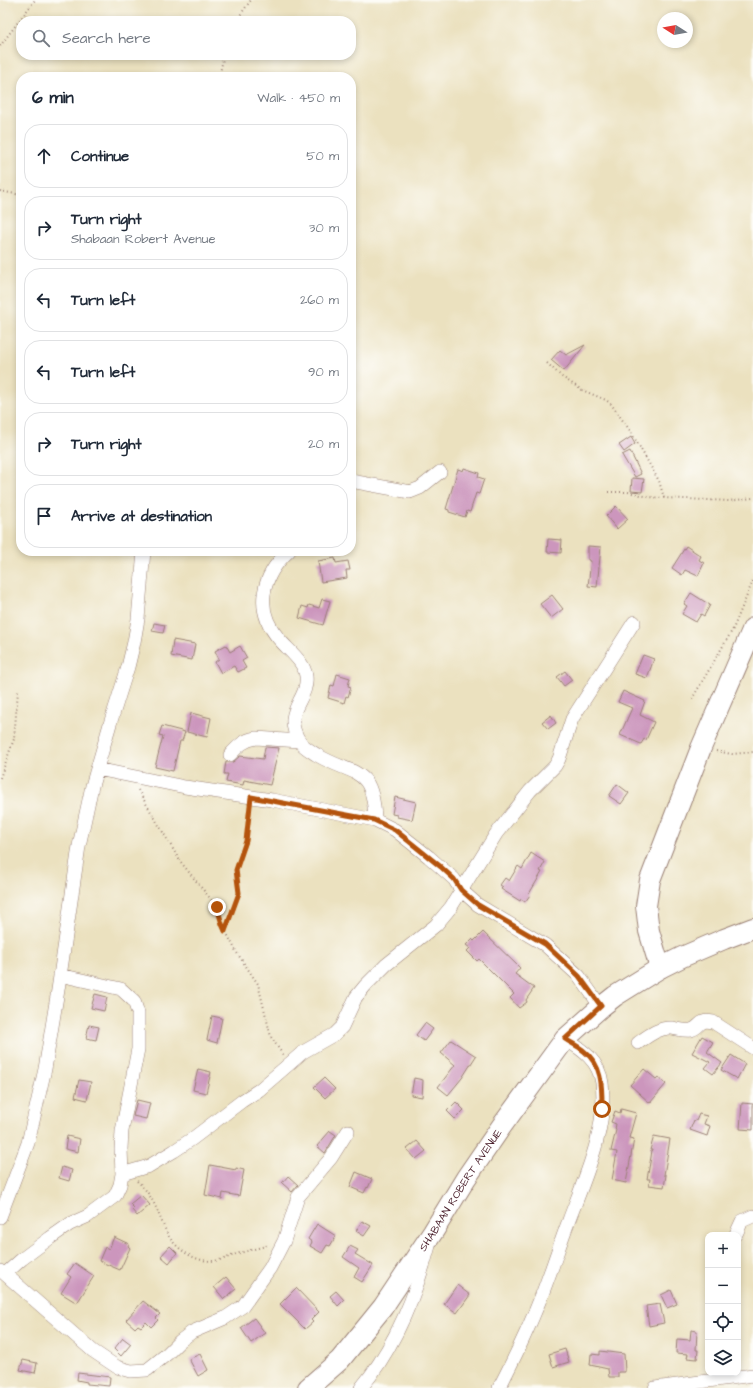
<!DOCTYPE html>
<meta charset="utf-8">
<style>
body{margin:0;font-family:"Architects Daughter",sans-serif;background:#f2f2f3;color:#1f2937}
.controls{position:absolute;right:12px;bottom:12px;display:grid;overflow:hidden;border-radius:8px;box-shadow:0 2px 6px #0003}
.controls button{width:36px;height:36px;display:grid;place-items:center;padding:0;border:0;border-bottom:1px solid #e0e1e3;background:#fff;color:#1f2937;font:20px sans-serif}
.compass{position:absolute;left:657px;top:12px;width:36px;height:36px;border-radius:50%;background:#fff;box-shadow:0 2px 6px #0003;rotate:281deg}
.stop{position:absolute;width:12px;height:12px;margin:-9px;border:3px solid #b45309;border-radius:50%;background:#fff}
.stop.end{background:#b45309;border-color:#fff;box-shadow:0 1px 4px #0008}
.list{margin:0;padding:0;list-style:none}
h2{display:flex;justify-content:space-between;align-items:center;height:52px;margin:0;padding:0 16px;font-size:17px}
h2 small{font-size:13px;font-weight:400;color:#747a83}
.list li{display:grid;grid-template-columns:26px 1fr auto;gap:12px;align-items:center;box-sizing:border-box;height:64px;margin:0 8px 8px;padding:0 8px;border:1px solid #e0e1e3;border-radius:16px}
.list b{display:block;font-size:15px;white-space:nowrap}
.list p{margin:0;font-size:13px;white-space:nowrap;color:#747a83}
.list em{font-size:13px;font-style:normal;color:#747a83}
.icon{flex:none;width:22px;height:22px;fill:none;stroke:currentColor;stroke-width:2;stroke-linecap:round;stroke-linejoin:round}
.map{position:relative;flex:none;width:753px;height:1388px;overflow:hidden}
.search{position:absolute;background:#fff;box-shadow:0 2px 6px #0003;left:16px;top:16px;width:340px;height:44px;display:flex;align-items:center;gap:10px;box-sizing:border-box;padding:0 14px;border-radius:16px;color:#747a83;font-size:15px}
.panel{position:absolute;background:#fff;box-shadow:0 2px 6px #0003;left:16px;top:72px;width:340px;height:484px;border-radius:16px}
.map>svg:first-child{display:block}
.building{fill:#cc96bd}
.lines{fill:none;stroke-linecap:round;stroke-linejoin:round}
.street-casing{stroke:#9a8075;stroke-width:14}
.primary-casing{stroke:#9a8075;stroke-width:22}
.path{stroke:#9a8075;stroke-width:2;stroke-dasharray:1 3;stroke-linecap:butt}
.street{stroke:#fff;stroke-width:13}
.primary{stroke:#fff;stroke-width:20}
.route{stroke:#b45309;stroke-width:5}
.labels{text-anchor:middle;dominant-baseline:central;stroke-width:4;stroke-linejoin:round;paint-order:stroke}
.street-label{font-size:11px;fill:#4a1f2b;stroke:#fdfcf7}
</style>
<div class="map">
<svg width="753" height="1388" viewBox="0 0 753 1388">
<rect width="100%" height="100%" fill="#fdfcf7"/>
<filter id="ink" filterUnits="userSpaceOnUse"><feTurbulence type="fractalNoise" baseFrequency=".025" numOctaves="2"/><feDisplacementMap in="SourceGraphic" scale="8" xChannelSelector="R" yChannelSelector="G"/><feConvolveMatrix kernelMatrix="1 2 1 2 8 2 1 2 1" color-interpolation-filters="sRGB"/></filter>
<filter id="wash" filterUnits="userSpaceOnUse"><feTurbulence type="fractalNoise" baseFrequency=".012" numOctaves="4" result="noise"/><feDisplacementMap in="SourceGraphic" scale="16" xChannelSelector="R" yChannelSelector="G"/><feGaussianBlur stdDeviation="0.9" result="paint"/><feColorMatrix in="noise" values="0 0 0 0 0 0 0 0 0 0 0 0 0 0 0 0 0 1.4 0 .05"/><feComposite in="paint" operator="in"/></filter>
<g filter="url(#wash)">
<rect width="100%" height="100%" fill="#ebe1bf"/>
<g id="blocks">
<path class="building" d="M585 345 564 371 551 360 560 350 566 355Z
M631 437 635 444 624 452 619 445Z
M630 451 641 474 635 477 622 455Z
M464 468 479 473 478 477 484 479 479 494 476 493 470 512 467 511 465 517 449 512V510L446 509 458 469 463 471Z
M632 478 644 479 642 492 631 491Z
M616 506 628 519 617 529 606 516Z
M548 539 562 540 561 553 547 552Z
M588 546 601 547 597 587 588 586 591 561 588 560Z
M686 546 701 556 699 560 704 563 698 576 685 570 682 575 672 568Z
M335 558 336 563 348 561 350 570H346L347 578 321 582 318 561Z
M691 593 710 605 704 616 701 614 696 622 682 614 687 606 684 604Z
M552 595 563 609 551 618 540 604Z
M322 599 330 601 323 625 299 618 302 606 308 608 309 605 319 608Z
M154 623 165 625 163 633 152 631Z
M173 640 195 644 192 660 171 656Z
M226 645 230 652 240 646 247 658 242 661 246 668 238 672 234 666 221 673 215 662 219 659 215 651Z
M643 655 654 659 647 678 635 674Z
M565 671 572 680 564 686 557 677Z
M337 674 350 678 348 686 351 687 348 697 346 696 344 703 328 698 331 685 334 686Z
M623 691 645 701 640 715 654 722 646 740 644 739 641 744 620 735 632 708 618 702Z
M191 713 211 718 207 737 187 732Z
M551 715 556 723 548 729 542 722Z
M162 726 185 732 182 741H180L173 771 155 767 163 736 159 735Z
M265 747 279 748 270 785 244 780 243 785 226 782 228 774H224L226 762H233L240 756 263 759Z
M617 784 629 793 621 804 609 796Z
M395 797 416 802 412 820 397 817V815L392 814Z
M531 853 545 862 540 871 542 872 529 894 530 895 525 902 521 899 520 901 501 889 503 887 500 885 505 878 509 881 518 866 522 869Z
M483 932 520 968 515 974 534 988 526 1000 527 1002 519 1008 510 998 514 994 479 959 477 961 467 951 470 948 466 945 472 939 474 941Z
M95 994 107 997 104 1011 91 1008Z
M212 1016 222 1018 217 1043 207 1040Z
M425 1023 433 1029 424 1041 416 1035Z
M89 1025 99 1027 96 1040 86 1038Z
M702 1036 713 1042 707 1052 722 1063 713 1074 705 1068 710 1062 692 1053Z
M451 1040 476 1056 462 1078 448 1095 438 1087 455 1065 441 1053Z
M731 1055 745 1064 737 1079 721 1070Z
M198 1069 211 1072 206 1093 193 1090Z
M644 1069 656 1079 658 1077 666 1084 650 1103 630 1085Z
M324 1078 335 1089 325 1098 314 1087Z
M414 1078 423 1080 422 1097 411 1095Z
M79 1080 91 1082 87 1100 75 1097Z
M137 1100 150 1103 146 1119 133 1116Z
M456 1102 464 1110 455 1119 447 1111Z
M742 1103 753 1104V1130L740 1129Z
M621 1109 636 1113 629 1138 634 1139 626 1183 612 1180 617 1152 611 1151 616 1130 615 1129 616 1124 611 1122 615 1111 620 1113Z
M699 1114 707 1116 704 1124 710 1126 707 1136 690 1130 694 1120 696 1121Z
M330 1131 336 1135 325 1153 317 1146Z
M67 1136 80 1139 78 1152 65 1149Z
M654 1136 670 1139 664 1175H666L664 1187 649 1185 650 1179H647L651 1157 652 1150H650Z
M417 1141 426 1151 416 1159 407 1149Z
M210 1165 236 1170V1168L244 1170 239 1196 223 1193 222 1199 205 1195Z
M62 1167 72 1170 69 1181 59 1178Z
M356 1172 372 1179 368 1188 367 1187 364 1193 350 1187Z
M288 1176 298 1185 292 1192 282 1183Z
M141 1195 150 1205 137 1216 132 1210 134 1208 130 1204Z
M362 1221 371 1226 364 1236 356 1231Z
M317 1224 336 1236 330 1246 327 1245 322 1253 310 1246 312 1242 308 1239Z
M114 1237 129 1244 128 1246 130 1248 120 1270 99 1261 105 1247 109 1249Z
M170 1246 177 1253 169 1263 161 1256Z
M350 1246 358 1250 355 1254 373 1265 362 1282 354 1277 359 1268 343 1257Z
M75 1263 94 1276 77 1303 61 1293 71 1277 67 1274Z
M226 1277 236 1289 224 1299 214 1287Z
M457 1285 470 1295 457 1313 444 1304Z
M296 1288 319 1312 311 1320 313 1322 305 1329 280 1304Z
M671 1290 677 1304 667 1308 661 1295Z
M336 1291 344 1300 338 1306 330 1296Z
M143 1301 160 1314 156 1318 158 1320 151 1327 146 1322 141 1327 138 1325 135 1328 126 1320Z
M660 1304 664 1323 649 1326 646 1306Z
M254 1318 265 1333 251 1343 241 1328Z
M691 1330 697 1331 696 1350H698L697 1359 687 1358 688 1354 676 1353 677 1339 690 1340Z
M123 1338 131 1344 121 1356 114 1349Z
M565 1349 569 1362 553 1367 549 1354Z
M600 1351 624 1354 625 1372H618V1377H609L608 1369 590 1365 591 1354 600 1355Z
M200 1354 208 1370 198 1376 189 1359Z
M23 1360 37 1363 35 1373 20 1370Z
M78 1373 110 1377 109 1386 87 1384V1382L77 1380Z"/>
</g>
</g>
<g filter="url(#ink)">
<use href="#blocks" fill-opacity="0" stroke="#9a8075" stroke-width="1"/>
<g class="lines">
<g class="street-casing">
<path id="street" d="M351 481 410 492 420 488 440 472
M289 551C261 576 254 610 279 639 288 650 304 661 306 676 309 701 280 711 300 742 305 748 311 751 317 755 355 777 373 765 375 820
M230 755C238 746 244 740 256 738L300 741
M97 769 185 787 272 800 375 820 395 830 429 857 454 879 461 890 478 905 545 945 579 976 601 1007
M638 1043C648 1036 659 1027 672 1028 678 1029 685 1031 691 1030 702 1027 697 1019 713 1022L753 1048
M122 1174 149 1166 174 1151 192 1139 242 1101 259 1090 303 1052 335 1034 342 1027 356 997 365 986 386 965 436 925 451 907 496 834 530 791 555 766 559 759 572 719 634 622
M0 1217 28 1143 45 1069 58 990 79 846 92 786 110 724 128 667 134 642 138 619 144 551
M736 1234 742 1221 753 1216
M0 1271 5 1274 93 1351 117 1367 131 1371 147 1370 167 1354 180 1341 192 1332 225 1318 243 1306 270 1268 284 1241 298 1197 331 1158 348 1131
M5 1274 22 1259 50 1238 70 1224 88 1216 115 1196 120 1185 122 1174 121 1149 122 1131 138 1049V1013L134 1001 121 989 60 975
M361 1388C395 1347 415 1297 429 1246
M499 1388C514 1359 529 1328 541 1297 551 1272 559 1246 569 1220 584 1180 608 1128 602 1083 599 1061 583 1050 565 1039
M655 1388 753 1375"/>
</g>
<g class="primary-casing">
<g id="primary">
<path d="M660 968 649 931 646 906 650 880 701 748 753 628"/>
<path id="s1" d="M308 1388 340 1360 383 1307 433 1232 466 1178 501 1127 565 1039 601 1007 615 996 660 968 682 957 724 939 753 928"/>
</g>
</g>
<path class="path" d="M236 21 251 0
M0 46 35 0
M219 77 224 55
M0 191 21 195
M547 363 562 377 582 390 606 400 611 404 631 432 659 481 664 498
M608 492H628L649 497 664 498 729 501 753 498
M692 699 733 629 753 581
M716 751 732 754 753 752
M0 778 14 739 18 691
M138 790 180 861 217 907 222 924 237 953 258 984 271 1037 283 1055
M225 931 239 893 236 870 246 841 249 808
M137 1181C154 1196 157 1212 166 1231 174 1249 198 1265 219 1260 225 1259 231 1256 236 1254 247 1251 258 1248 269 1245"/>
<use href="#street" class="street"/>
<use href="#primary" class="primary"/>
</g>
</g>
<g class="lines" filter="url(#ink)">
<path class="route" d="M217 907 222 924 225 931 239 893 236 870 246 841 251 797 374 820 395 830 441 867 454 879 461 890 478 905 545 944 579 976 601 1006 565 1039C571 1043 578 1046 584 1051 603 1066 602 1087 602 1109"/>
</g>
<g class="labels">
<g class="street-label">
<text stroke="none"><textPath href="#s1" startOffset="251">SHABAAN ROBERT AVENUE</textPath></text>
</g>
</g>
</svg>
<div class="controls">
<button>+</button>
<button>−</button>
<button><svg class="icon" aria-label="locate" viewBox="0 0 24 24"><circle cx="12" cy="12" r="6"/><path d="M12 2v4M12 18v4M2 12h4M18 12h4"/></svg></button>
<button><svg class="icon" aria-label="layers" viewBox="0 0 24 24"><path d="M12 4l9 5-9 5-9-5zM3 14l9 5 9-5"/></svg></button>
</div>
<svg class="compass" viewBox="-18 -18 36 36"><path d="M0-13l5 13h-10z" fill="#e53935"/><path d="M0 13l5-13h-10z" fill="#747a83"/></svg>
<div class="stop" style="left:602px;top:1109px"></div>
<div class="stop end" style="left:217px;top:907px"></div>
<div class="search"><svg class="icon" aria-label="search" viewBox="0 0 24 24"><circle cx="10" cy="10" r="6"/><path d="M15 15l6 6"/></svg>Search here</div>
<section class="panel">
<h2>6 min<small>Walk · 450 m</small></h2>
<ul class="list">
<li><svg class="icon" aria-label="ahead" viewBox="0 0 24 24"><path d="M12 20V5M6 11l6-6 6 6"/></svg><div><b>Continue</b></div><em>50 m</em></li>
<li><svg class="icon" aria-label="right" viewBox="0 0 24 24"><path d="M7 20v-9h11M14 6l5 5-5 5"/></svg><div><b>Turn right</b><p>Shabaan Robert Avenue</p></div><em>30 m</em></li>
<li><svg class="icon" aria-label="left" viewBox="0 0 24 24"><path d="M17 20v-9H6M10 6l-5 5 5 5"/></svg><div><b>Turn left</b></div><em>260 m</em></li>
<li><svg class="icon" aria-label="left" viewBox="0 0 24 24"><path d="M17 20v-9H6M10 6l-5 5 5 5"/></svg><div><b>Turn left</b></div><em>90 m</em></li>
<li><svg class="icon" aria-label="right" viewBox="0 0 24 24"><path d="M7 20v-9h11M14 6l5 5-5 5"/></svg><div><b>Turn right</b></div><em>20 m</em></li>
<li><svg class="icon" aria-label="arrive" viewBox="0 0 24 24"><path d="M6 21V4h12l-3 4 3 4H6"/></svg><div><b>Arrive at destination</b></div></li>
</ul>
</section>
</div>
